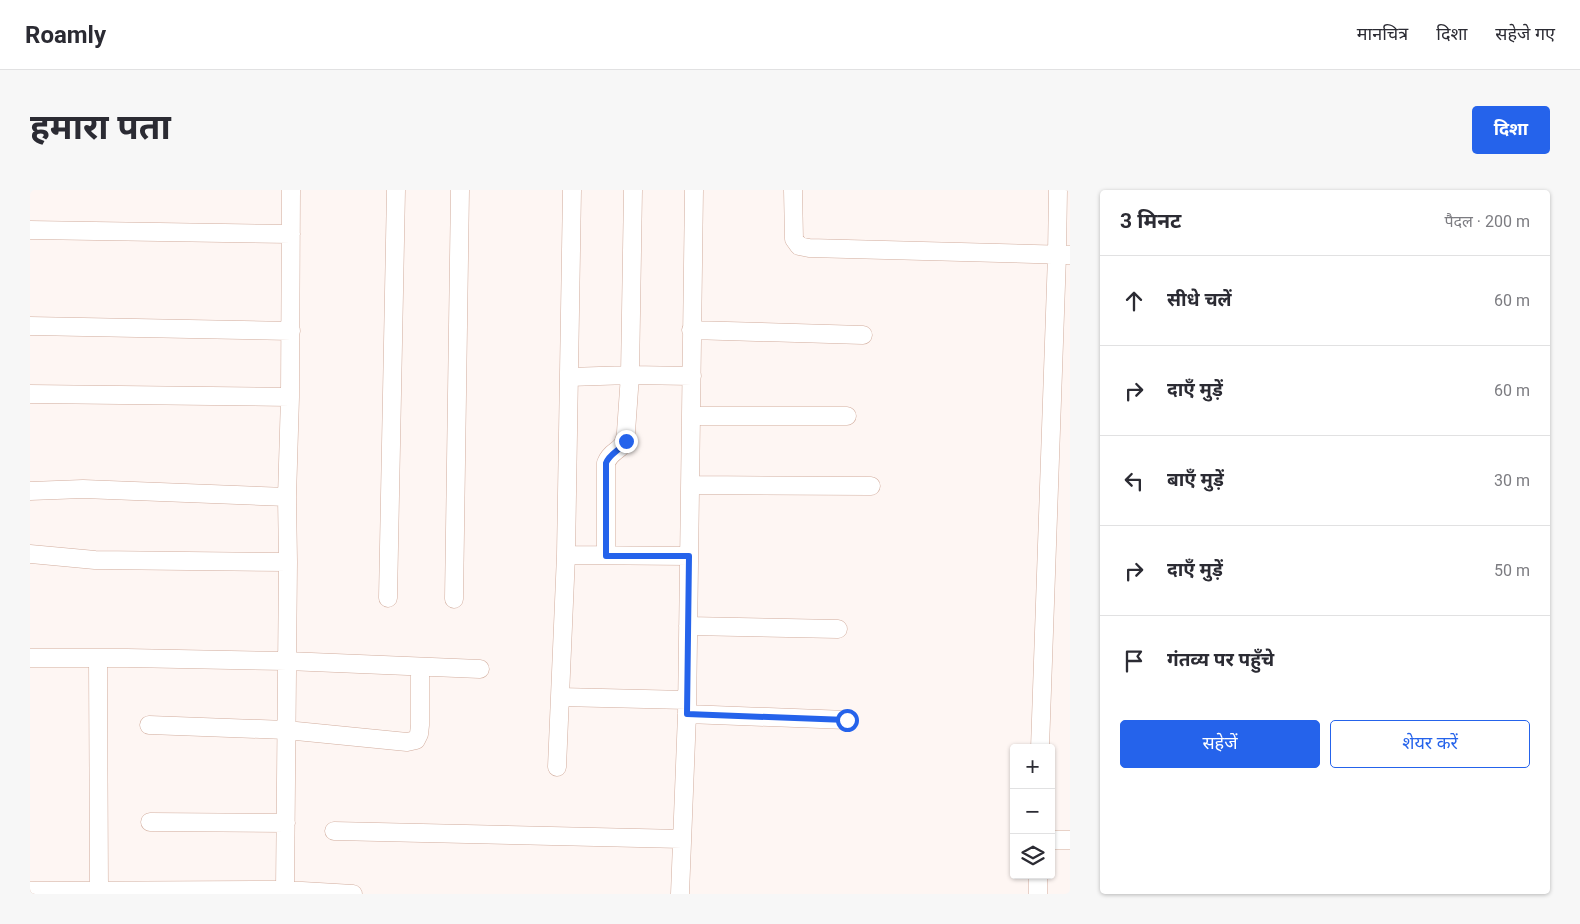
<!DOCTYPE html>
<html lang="hi">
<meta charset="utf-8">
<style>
body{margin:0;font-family:Roboto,"Noto Sans Devanagari",sans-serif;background:#f7f7f7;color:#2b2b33}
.controls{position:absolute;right:15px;bottom:15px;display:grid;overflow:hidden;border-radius:5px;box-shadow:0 1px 4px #0004}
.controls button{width:45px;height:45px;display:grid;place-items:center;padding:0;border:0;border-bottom:1px solid #e1e1e2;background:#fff;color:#2b2b33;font:25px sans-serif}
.stop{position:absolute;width:15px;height:15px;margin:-11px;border:4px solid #2563eb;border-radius:50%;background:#fff}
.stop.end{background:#2563eb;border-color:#fff;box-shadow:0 1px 5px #0008}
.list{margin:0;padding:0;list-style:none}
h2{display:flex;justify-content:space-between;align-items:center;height:65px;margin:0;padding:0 20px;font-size:21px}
h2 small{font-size:16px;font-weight:400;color:#7c7c81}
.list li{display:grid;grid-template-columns:32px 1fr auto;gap:15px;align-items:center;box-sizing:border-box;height:90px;padding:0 20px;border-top:1px solid #e1e1e2}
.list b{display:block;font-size:19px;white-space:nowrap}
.list em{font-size:16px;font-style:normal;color:#7c7c81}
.actions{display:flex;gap:10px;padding:15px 20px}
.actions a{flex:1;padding:11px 0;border:1px solid #2563eb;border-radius:5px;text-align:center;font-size:18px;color:#2563eb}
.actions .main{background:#2563eb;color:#fff}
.icon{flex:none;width:28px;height:28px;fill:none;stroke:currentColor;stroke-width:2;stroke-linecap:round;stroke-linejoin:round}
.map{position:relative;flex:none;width:1040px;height:704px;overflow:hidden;border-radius:5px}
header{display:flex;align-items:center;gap:30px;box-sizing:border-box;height:70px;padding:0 25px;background:#fff;border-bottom:1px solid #e1e1e2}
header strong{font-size:24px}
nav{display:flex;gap:28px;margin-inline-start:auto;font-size:18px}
.intro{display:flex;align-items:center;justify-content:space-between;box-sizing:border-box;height:120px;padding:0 30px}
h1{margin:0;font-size:35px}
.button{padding:12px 22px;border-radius:5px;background:#2563eb;color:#fff;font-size:18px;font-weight:700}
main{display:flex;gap:30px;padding:0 30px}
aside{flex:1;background:#fff;border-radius:5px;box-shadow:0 1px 4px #0004}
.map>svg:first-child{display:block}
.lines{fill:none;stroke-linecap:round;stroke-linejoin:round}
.minor-casing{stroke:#d2ad9e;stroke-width:19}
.minor{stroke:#fff;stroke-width:18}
.route{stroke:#2563eb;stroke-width:6}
</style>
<header>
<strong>Roamly</strong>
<nav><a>मानचित्र</a><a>दिशा</a><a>सहेजे गए</a></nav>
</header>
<div class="intro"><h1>हमारा पता</h1><a class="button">दिशा</a></div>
<main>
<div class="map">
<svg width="1040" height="704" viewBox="0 0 1040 704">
<rect width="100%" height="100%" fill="#fef6f3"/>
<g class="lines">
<g class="minor-casing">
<path id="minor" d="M763 0 764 49 769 56 779 58 1040 65
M0 40 261 44
M0 136 261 141
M661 140 833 145
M539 187 600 185 662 186
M0 204 260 207
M661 226H817
M660 295 841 296
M0 301 53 299 257 307
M0 364 65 370 258 372
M536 365 659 366
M576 365V273C582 257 594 264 596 242L600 185 603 0
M358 408 366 0
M424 409 430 0
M658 436 808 439
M0 468H97L257 471 450 479
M68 468 69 701
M530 507 657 510
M657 524 817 530
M119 535 256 540 377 552 386 550 389 544 390 535V477
M1010 558 1027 65 1028 0
M527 577 536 365 542 0
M120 632 256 633
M304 641 652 649
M1021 650H1040
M255 700 258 372 257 307 260 207 261 0
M0 701 255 700 323 704
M650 704 657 524 664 0
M1008 704V685"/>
</g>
<use href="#minor" class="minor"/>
</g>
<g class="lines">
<path class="route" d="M596 251C590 261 580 263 576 273V366H659L657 524 817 530"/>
</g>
</svg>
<div class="controls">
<button>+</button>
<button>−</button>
<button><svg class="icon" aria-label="layers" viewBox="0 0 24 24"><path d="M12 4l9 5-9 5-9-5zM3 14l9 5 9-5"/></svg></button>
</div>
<div class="stop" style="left:817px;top:530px"></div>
<div class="stop end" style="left:596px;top:251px"></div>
</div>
<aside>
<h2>3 मिनट<small>पैदल · 200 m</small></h2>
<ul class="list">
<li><svg class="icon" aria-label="ahead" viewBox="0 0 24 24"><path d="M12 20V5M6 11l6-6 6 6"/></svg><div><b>सीधे चलें</b></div><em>60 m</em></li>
<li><svg class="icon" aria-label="right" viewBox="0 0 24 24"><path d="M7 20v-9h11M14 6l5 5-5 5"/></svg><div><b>दाएँ मुड़ें</b></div><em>60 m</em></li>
<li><svg class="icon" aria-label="left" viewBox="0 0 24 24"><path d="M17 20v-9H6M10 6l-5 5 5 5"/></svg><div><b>बाएँ मुड़ें</b></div><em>30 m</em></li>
<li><svg class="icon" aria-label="right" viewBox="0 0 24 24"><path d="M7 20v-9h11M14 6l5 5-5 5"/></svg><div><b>दाएँ मुड़ें</b></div><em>50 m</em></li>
<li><svg class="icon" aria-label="arrive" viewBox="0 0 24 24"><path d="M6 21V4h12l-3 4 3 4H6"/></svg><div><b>गंतव्य पर पहुँचे</b></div></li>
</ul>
<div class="actions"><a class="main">सहेजें</a><a>शेयर करें</a></div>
</aside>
</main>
